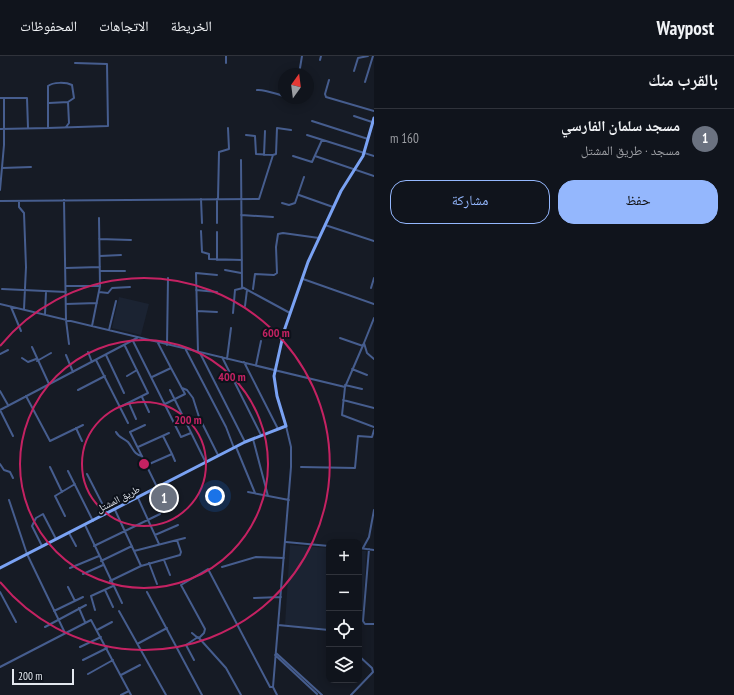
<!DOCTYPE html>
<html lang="ar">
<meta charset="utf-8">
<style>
body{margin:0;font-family:"PT Sans Narrow","Noto Naskh Arabic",sans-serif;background:#1e2129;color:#f1f3f6;direction:rtl}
.controls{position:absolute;right:12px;bottom:12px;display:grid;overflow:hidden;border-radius:8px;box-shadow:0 2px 10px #0003}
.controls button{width:36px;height:36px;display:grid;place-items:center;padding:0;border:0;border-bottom:1px solid #30333b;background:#10141c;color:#f1f3f6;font:20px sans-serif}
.compass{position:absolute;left:278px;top:12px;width:36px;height:36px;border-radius:50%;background:#10141c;box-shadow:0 2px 10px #0003;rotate:14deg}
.scale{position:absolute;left:12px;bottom:10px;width:62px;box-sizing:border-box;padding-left:4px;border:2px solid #e3e7ee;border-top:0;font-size:11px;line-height:14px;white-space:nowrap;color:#e3e7ee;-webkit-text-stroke:3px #0d121b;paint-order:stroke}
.you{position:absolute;left:215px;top:440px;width:14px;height:14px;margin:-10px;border:3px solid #fff;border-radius:50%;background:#1a73e8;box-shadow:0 0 0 6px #1a73e833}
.badge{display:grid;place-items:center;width:26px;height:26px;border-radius:50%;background:#94b7fd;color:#fff;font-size:13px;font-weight:700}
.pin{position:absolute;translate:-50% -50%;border:2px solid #fff;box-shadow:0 1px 4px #0006}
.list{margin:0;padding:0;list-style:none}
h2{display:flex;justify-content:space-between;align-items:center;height:52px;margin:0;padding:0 16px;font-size:17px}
h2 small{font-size:13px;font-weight:400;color:#9c9ea3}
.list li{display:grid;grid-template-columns:26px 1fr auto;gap:12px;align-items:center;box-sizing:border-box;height:60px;padding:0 16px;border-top:1px solid #30333b}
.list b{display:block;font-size:15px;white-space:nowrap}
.list p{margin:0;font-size:13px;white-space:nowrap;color:#9c9ea3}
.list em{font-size:13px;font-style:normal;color:#9c9ea3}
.actions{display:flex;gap:8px;padding:12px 16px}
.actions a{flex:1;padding:9px 0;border:1px solid #94b7fd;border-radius:16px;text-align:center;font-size:14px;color:#94b7fd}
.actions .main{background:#94b7fd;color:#111}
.icon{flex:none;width:22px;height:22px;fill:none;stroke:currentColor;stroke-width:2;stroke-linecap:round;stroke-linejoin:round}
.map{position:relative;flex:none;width:374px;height:639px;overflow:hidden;direction:ltr}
header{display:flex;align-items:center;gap:24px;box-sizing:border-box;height:56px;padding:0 20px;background:#10141c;border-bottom:1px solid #30333b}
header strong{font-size:19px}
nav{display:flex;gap:22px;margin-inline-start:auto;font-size:14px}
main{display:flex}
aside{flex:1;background:#10141c}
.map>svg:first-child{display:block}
.built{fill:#1b2332}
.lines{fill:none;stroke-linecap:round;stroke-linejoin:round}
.minor{stroke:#465d8e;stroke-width:2}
.major{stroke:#7aa2f3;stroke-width:3}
.ring{fill:none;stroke:#c42262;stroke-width:2}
.labels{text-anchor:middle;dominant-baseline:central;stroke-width:4;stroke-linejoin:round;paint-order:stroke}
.street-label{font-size:10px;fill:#e3e7ee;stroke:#0d121b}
.centre{fill:#c42262;stroke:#0d121b;stroke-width:2}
.ring-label{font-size:12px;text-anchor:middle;font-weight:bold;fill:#c42262;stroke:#0d121b;stroke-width:4;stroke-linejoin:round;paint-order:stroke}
</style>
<header>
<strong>Waypost</strong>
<nav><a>الخريطة</a><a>الاتجاهات</a><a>المحفوظات</a></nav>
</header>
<main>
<aside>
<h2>بالقرب منك<small></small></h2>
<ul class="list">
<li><span class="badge" style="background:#6b7280">1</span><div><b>مسجد سلمان الفارسي</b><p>مسجد · طريق المشتل</p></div><em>160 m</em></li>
</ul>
<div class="actions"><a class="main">حفظ</a><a>مشاركة</a></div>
</aside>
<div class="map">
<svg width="374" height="639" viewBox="0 0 374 639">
<rect width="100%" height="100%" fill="#161b25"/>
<path class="built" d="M119 241 149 248 141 279 112 272Z
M290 489 329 492V573L285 569Z
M359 495H366L362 576H359Z"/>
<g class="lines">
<path class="minor" d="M226 0V7
M320 4 321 0
M354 15 358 2 368 0
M299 18 302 0
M329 24 325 38 326 41 374 55
M365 26 373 0
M257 34C264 33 276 38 284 40
M0 42H4V89L0 134
M4 42H27L28 72
M49 47 68 46
M354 60 372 66
M312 65 368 83
M48 72 108 70 107 8 75 7
M0 73 48 72V30C53 26 66 26 72 29L74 42 68 46 69 67 66 71
M246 79 255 80 256 98 273 99
M307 79 374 100
M264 99 265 75
M293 100 312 106 322 84
M315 100 374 120
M241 104 242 231 290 257
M2 112 31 111
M299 139 333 151
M201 143 202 167
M217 143V167
M218 143 219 96 229 93 228 72
M64 144 66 264 69 288
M0 145 259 143 273 99 276 98 277 72 291 74
M19 145V151L24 157 26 211 24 253
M282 147 289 149 295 147 304 121
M241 159 273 161
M325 169 374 185
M201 175 202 196 209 198V203L242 204
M217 176V204
M99 183 131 184
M100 200 121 199
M66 212 100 211
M225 214 241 217
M101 215H125
M303 223 374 248
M66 230H100
M371 232 374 222
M2 233 66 236
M253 233 255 218 274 219 277 217 276 191 278 178 283 177 319 182
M196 234 217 236
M99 236 108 237 112 232 130 231
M0 248 345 331 342 359 374 371
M66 248 97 247
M245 250 247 234
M11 251 21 275
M197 255 217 256
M233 257 235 234 243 232
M45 258 46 236
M374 262 364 287 367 297 374 303
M92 270 100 230 99 162
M109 274 116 245
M340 282 363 290
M133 285 181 381 191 377
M167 289 168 222
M32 291 49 328
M186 294 226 371 234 392
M88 296 92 306
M198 296 196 217 217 219
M200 297 245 386
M0 298 8 294
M66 299 73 316
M106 299 124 337
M222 301 261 379
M22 302 28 306 36 303
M227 303 231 272
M96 304 128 367
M37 305 51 297
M244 306 278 373
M256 309 261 285
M352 313 367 319
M127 320 137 314
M152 321 171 312 158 287
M345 329 362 333
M345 331 364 287
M182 332 187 334 193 342 199 361 218 399
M78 334 105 320
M170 334 206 407
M0 335 8 349
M26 340 50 385 83 369
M142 341 149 356
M343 344 374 352
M129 347 136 363
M165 348 185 338 171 312
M120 351 148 337 125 290
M0 354 137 282
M0 354 13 380
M145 369 130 376 157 431
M76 372 82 385
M116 376C119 382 124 382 128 386 133 392 134 399 142 400
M163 380 172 398
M253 383 268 440
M138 391 169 377
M236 391 255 437
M0 408 4 414 10 416 13 422
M147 409 172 398 175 405
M50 411 62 436
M301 411 355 412 358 380 372 381 374 374
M68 415 93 465
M87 418 107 457
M248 436 289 444
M138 442 159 488
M9 444 27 498 65 577
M115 454 141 510
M65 460 55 440 75 428
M85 469 122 547
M69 477 76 490
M155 479 178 469
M286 486 329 490
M42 490 32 470 36 462 43 458 56 483
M94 490 160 458
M359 492 374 494
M363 492 369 481 374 454
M369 493 363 565 365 568H374
M134 495 185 482
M164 504 170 519
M101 505 132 490
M149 507 157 528
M222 511 256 501 284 502
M70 512 99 500
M83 518 103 509
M110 525 141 510 180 499 181 496 177 484
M68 531 75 545
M105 534 113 551
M0 536 16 566
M147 536 202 639
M254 542 281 541
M79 552 85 566
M95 554 91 540 113 530
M54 555 83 541
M119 555 166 639
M278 569 329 574
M45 571 86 549
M97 574 112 566
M192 577 198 582
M139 587 167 572
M80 591 101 581
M276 597 322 639
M275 599 317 638
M83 604 107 592
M194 604 186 589 198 581
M0 611 91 564 131 639
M88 618 113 604
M121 619 140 609
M273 631 291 411V391L286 370
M121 639 129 635
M241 639 226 612 199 582 204 577 205 573 181 529 208 513 270 631H273L277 639
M351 639 373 616 372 612 359 600"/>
<path class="major" d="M0 512 245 386 286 370 277 340 274 320 284 275 308 206 341 135 363 100 374 62"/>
</g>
<g class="ring">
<circle cx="144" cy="408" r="62"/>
<circle cx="144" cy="408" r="124"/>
<path d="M0 290A186 186 0 1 1 0 526"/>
</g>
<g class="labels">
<g class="street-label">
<text transform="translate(118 443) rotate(-27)">طريق المشتل</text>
</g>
</g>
<circle cx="144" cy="408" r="6" class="centre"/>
<g class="ring-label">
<text x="276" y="281">600 m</text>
<text x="232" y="325">400 m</text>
<text x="188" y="368">200 m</text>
</g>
</svg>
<div class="controls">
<button>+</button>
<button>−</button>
<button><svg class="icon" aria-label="locate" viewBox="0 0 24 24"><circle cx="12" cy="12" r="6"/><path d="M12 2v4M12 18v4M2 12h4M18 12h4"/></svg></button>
<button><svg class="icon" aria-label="layers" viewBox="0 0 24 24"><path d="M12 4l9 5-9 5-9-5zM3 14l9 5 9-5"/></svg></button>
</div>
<svg class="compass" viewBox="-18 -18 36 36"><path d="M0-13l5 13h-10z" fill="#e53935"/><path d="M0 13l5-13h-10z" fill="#9c9ea3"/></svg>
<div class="scale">200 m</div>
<div class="you"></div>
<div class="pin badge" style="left:164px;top:442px;background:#6b7280">1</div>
</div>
</main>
